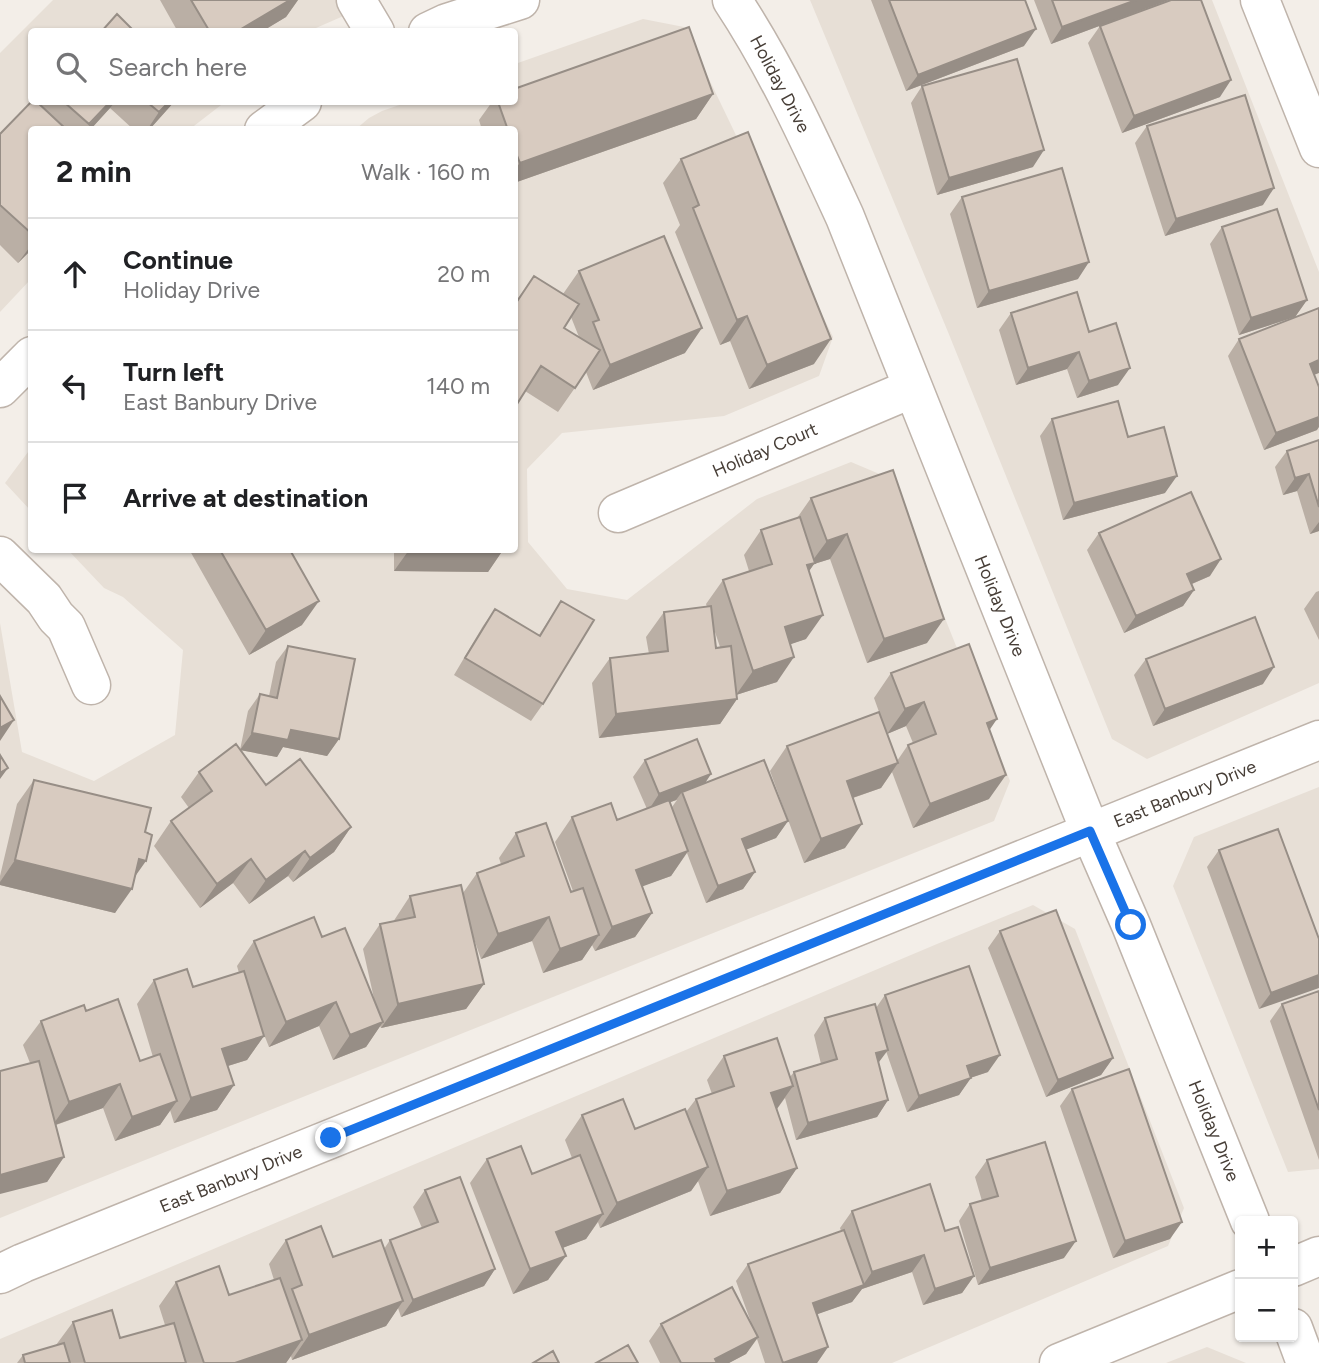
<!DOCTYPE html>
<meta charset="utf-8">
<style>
body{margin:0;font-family:Figtree,sans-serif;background:#f6f6f6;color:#202124}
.controls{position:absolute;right:21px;bottom:21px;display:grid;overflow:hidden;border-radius:7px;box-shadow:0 2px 5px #0004}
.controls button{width:63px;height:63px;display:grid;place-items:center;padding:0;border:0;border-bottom:2px solid #e0e0e0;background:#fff;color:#202124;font:35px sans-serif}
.stop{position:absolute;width:21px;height:21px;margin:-16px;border:5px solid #1a73e8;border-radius:50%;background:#fff}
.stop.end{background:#1a73e8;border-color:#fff;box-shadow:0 2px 7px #0008}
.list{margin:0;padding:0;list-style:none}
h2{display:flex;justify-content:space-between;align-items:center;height:91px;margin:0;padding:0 28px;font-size:30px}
h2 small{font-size:23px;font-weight:400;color:#757577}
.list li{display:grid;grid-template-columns:46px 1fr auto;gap:21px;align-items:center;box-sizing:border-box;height:112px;padding:0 28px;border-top:2px solid #e0e0e0}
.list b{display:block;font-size:26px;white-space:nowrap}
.list p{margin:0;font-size:23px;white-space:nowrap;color:#757577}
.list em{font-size:23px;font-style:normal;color:#757577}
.icon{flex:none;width:38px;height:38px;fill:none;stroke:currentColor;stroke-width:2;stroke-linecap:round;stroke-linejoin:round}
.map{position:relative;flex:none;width:1319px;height:1363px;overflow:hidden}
.search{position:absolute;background:#fff;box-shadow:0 2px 5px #0004;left:28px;top:28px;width:490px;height:77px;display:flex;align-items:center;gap:18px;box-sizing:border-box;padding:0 24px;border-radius:7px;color:#757577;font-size:26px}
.panel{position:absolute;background:#fff;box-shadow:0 2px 5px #0004;left:28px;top:126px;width:490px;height:427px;border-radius:7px}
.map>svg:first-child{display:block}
.residential{fill:#e7dfd6}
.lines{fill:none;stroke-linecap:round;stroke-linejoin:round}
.minor-casing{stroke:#bfb4ab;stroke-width:41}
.minor{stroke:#fff;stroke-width:38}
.wall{fill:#baafa5;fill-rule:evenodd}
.shaded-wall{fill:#978e86}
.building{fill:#d8cbc0;stroke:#978e86;stroke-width:2}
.route{stroke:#1a73e8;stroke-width:9}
.labels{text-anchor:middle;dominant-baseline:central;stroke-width:5;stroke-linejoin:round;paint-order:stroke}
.street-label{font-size:18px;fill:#473e37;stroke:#fff}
</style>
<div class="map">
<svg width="1319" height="1363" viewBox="0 0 1319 1363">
<rect width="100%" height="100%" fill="#f3eee8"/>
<path class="residential" d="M53 0H380L316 28 311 31 32 32V102H225L190 129 32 130 31 279 0 312V53Z
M810 0H1212L1319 272V683L1147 759 1112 739 948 332Z
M643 19 684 27 833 337 819 376 724 416 562 433 527 469 528 542 567 589 627 600 757 499 851 462 889 478 1010 781 994 821 0 1218V623L22 752 94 781 175 735 183 650 123 597 104 588 68 550H514V130L356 129 369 118 382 111 408 102H514L515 64Z
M31 448V511L5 483Z
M1319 787V1169L1288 1172 1173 886 1194 837Z
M1033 905 1075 929 1184 1208 1168 1246 892 1363H0V1339L937 944Z
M1207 1347 1246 1363H1166Z"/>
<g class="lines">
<g class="minor-casing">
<path id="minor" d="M356 0 375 32
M732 0C777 68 811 143 845 217L1090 831 1131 925 1250 1221
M1260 0 1319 148
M428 32 447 23 520 0
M264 130 302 102
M0 388 32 356
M618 513 913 388
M0 556 44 599 56 617 66 627 91 685
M1293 1267 1319 1256
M0 1274 23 1263 1319 740
M1293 1328 1306 1363
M1059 1363 1240 1289"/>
</g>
<use href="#minor" class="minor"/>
</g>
<path class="wall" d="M160 0H298L286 17 261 32H178Z
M871 0H1025L1024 46 906 91Z
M1034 0H1169L1051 44Z
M1100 26 1220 97 1122 133 1088 43Z
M922 86 1033 167 937 195 911 103Z
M713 94 696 119 514 183V130H482L479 120 492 102Z
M38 102H174L149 130H134L110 108 90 130H32V249L18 263 0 245V134Z
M1147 126 1263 205 1165 236 1135 143Z
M681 159 814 364 749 389 730 341 720 345 675 232 680 225 663 183Z
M962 197 1078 279 977 308 950 214Z
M1222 227 1307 300 1295 317 1239 335 1210 244Z
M579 271 685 353 593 390 586 372 558 412 525 391 514 407V304L534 276 563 294ZM571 317 579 337 564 328Z
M1011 313 1089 332 1118 385 1077 398 1067 369 1016 385 999 330Z
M1239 339 1314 374 1317 430 1264 450 1228 356Z
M1052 419 1165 493 1063 520 1040 436Z
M1319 440V531L1310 534 1297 491 1283 495 1275 467 1287 451Z
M893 470 927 643 867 663 830 559 814 564 809 571 806 639 790 644 777 682 736 695 737 699 720 724 599 738 592 683 610 658 649 654 646 637 664 612 707 607 706 604 723 580 749 571 744 555 761 530 797 518 811 498ZM714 629 720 647 716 648Z
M1099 533 1210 576 1192 584 1194 590 1183 606 1124 633 1087 550Z
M190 550H290L302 625 249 655 190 551Z
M394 550H503L488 572 394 571Z
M1319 591V640L1304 609 1316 592Z
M561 601 543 704 531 721 454 675 483 626 495 609 539 635Z
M288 646 339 739 327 756 283 747 277 757 240 750 248 711 260 694 269 696 276 662Z
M1146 659 1263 684 1153 726 1134 675Z
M891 673 990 730 989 799 913 828 892 772 881 788 853 798 845 848 804 863 770 771 787 746 897 761 908 745 913 743 906 726 887 734 874 698Z
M645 760 705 783 788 821 776 838 746 849 755 872 743 889 706 903 687 853 671 876 642 886 652 913 635 937 595 951 592 945 582 960 543 973 532 941 481 959 472 933 484 984 466 1009 381 1028 380 1026 366 1047 333 1060 319 1026 269 1047 261 1027 264 1036 247 1060 228 1066 234 1085 217 1110 174 1123 170 1110 160 1125 115 1141 103 1108 56 1125 64 1157 47 1182 30 1063 23 1045 41 1021 86 1011 140 1061 153 1057 137 1004 154 980 193 987 239 973 237 966 254 941 322 937 375 1003 363 949 380 924 393 922 410 896 463 893 477 873 501 864 499 858 516 833 571 892 573 891 555 842 572 817 617 820 647 809 633 777ZM677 800 672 807 670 802Z
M199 772 266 785 351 827 334 852 293 882 288 876 249 904 233 883 200 908 154 846 171 821 189 808 181 797Z
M34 780 145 832 135 876 115 913 0 885V876L17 804Z
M1219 850 1319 939 1259 1009 1207 867Z
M1000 931 1113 1058 1101 1075 1046 1097 988 948Z
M1319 991V1160L1270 1021 1282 1004Z
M885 995 988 1072 970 1078 959 1095 907 1112 886 1051 878 1063 888 1100 877 1117 796 1140 785 1098 777 1109 797 1168 780 1193 710 1216 698 1181 691 1191 600 1228 598 1222 586 1239 562 1248 548 1280 513 1294 470 1183 487 1159 532 1174 572 1158 565 1140 582 1115 635 1129 686 1112 696 1099 712 1094 707 1080 724 1056 790 1077 794 1072 821 1064 814 1035 825 1018 876 1008Z
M1072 1089 1170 1239 1113 1258 1060 1106Z
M987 1160 1064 1258 978 1285 959 1221 970 1204 982 1201 975 1177Z
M425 1190 495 1269 484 1286 401 1317 398 1308 386 1326 292 1360 291 1356 286 1363H17L23 1355 56 1345 73 1322 120 1338 165 1325 159 1306 176 1282 229 1295 274 1280 269 1264 286 1240 333 1257 384 1249 390 1240 422 1228 413 1207Z
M852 1211 945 1231 974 1276 962 1293 923 1305 912 1272 862 1289 852 1302 817 1314 828 1347 817 1363H765L757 1339 746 1354 729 1363H660L649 1341 661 1324 752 1325 736 1281 748 1264 841 1231 840 1228Z"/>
<path class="shaded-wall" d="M290 0H298L286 17 261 32H236Z
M1136 0H1169L1051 44 1062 27Z
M1036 29 1024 46 906 91 918 75Z
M1231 80 1220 97 1122 133 1134 116Z
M713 94 696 119 514 183V170L520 163Z
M110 102H115L110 108 90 130H85Z
M169 102H174L149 130H147L159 112Z
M1044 150 1033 167 937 195 949 178Z
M1274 188 1263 205 1165 236 1176 219Z
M32 244V249L18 263Z
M1089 262 1078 279 977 308 989 291Z
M1307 300 1295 317 1239 335 1251 318Z
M747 316 730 341 720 345 737 320Z
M702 328 685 353 593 390 610 365Z
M831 339 814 364 749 389 767 365Z
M1079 352 1067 369 1016 385 1028 368Z
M1319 360V373L1298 381 1310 364Z
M1130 368 1118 385 1077 398 1089 381Z
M1319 417V427L1317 430 1264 450 1276 433Z
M1309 474 1297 491 1283 495 1295 478Z
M1177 476 1165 493 1063 520 1074 503Z
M1319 522V531L1310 534Z
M847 534 830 559 814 564 798 587 807 565 810 564 827 541Z
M409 550H503L488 572 394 571Z
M1221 559 1210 576 1175 591 1187 574Z
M1194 590 1183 606 1124 633 1136 616Z
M319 601 302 625 249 655 266 630Z
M823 615 806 639 768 652 785 627Z
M944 619 927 643 867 663 884 639Z
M794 657 777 682 736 695 753 671Z
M1274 667 1263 684 1153 726 1165 709Z
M737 699 720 724 599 738 616 714Z
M924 702 906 726 887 734 905 709Z
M997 719 980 744 987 723Z
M14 720 0 741V728Z
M291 730 339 739 327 756 283 747 277 757 240 750 252 733Z
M898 763 881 788 829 806 847 781Z
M8 768 0 779V773Z
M711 774 700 791 682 792 676 800 648 811 659 794Z
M1006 775 989 799 913 828 930 804Z
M788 821 776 838 730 856 742 839Z
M862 824 845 848 804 863 821 839Z
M351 827 334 852 293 882 310 858Z
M305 851 288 876 249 904 266 880Z
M688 851 671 876 619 895 636 870Z
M139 859 146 861 129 885Z
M251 859 233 883 200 908 217 884Z
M15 860 132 889 115 913 0 885V882Z
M755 872 743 889 706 903 718 886Z
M652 913 635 937 595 951 612 927Z
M549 917 532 941 481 959 498 934Z
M599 935 582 960 543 973 560 949Z
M1319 975V988L1259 1009 1271 993Z
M484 984 466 1009 381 1028 398 1004Z
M336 1002 319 1026 269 1047 286 1022Z
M383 1022 366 1047 333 1060 350 1035Z
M264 1036 247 1060 205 1073 222 1049Z
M888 1050 876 1066V1053Z
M1000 1055 988 1072 955 1083 967 1066Z
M1113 1058 1101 1075 1046 1097 1058 1080Z
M971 1078 959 1095 907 1112 919 1096Z
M120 1084 103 1108 52 1126 69 1102Z
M234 1085 217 1110 174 1123 191 1098Z
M793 1086 776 1110 771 1093Z
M888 1100 877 1117 796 1140 808 1123Z
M177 1101 160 1125 115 1141 132 1117Z
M64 1157 47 1182 0 1194V1175Z
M708 1167 691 1191 600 1228 617 1203Z
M797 1168 780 1193 710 1216 727 1191Z
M603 1214 586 1239 539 1257 556 1232Z
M1182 1222 1170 1239 1113 1258 1125 1241Z
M1076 1241 1064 1258 978 1285 990 1268Z
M924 1255 912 1272 862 1289 852 1302 801 1320 813 1303 863 1285 872 1272Z
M566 1256 548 1280 513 1294 530 1269Z
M495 1269 484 1286 401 1317 413 1300Z
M974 1276 962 1293 923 1305 935 1289Z
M403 1301 386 1326 292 1360 309 1335Z
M758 1337 746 1354 729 1363H712L715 1359Z
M302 1340 286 1363H235Z
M828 1347 817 1363H783Z"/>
<path class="building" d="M191 0H290L236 32H210Z
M889 0H1025L1036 29 918 75Z
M1052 0H1136L1062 27Z
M1171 0H1201L1231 80 1134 116 1100 26Z
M117 14 135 32H101Z
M689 27 713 94 520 163 514 148V130H508L498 102H514V89Z
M1017 59 1044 150 949 178 922 86Z
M1245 95 1274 188 1176 219 1147 126Z
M32 101 37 102 67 130H32V234L0 205V134Z
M64 102H110L89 124Z
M147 102H169L159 112Z
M748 132 831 339 767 365 747 316 737 320 693 208 699 205 681 159Z
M1062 168 1089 262 989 291 962 197Z
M1277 209 1307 300 1251 318 1222 227Z
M664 236 702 328 610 365 593 322 599 320 579 271Z
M534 276 579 304 564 328 600 350 575 388 541 366 517 404 514 403V306Z
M1077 292 1089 332 1116 323 1130 368 1089 381 1079 352 1028 368 1011 313Z
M1319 308V360L1310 364 1319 387V417L1276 433 1239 339Z
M1118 401 1128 437 1164 427 1177 476 1074 503 1052 419Z
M1319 440V507L1309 474 1295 478 1287 451Z
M893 470 944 619 884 639 847 534 827 541 811 498Z
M1191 492 1221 559 1187 574 1194 590 1136 616 1099 533Z
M800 517 815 563 807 565 823 615 785 627 794 657 753 671 723 580 772 564 761 530Z
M220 550H290L319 601 266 630Z
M561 601 594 620 543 704 465 658 495 609 540 636Z
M711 606 716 648 731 646 737 699 616 714 610 658 668 651 664 612Z
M1255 617 1274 667 1165 709 1146 659Z
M969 644 997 719 987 723 1006 775 930 804 908 745 936 734 924 702 905 709 891 673Z
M288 646 355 659 339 739 291 730 288 740 252 733 260 694 277 698Z
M0 696 14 720 0 728Z
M879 712 898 763 847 781 862 824 821 839 787 746Z
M697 739 711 774 659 794 645 760Z
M236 744 266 785 300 759 351 827 310 858 305 851 266 880 251 859 217 884 171 821 212 791 199 772Z
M0 755 8 768 0 773Z
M764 760 788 821 742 839 755 872 718 886 682 792Z
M34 780 151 808 145 832 152 835 146 861 139 859 132 889 15 860Z
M669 800 688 851 636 870 652 913 612 927 572 817 611 803 617 820Z
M546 823 571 892 583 888 599 935 560 949 549 917 498 934 477 873 524 856 516 833Z
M1278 829 1319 939V975L1271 993 1219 850Z
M461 885 484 984 398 1004 380 924 415 917 410 896Z
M1056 910 1113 1058 1058 1080 1000 931Z
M314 917 322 937 345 928 383 1022 350 1035 336 1002 286 1022 254 941Z
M969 966 1000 1055 967 1066 971 1078 919 1096 885 995Z
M187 969 193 987 244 971 264 1036 222 1049 234 1085 191 1098 154 980Z
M1319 991V1110L1282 1004Z
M118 999 140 1061 160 1054 177 1101 132 1117 120 1084 69 1102 41 1021 84 1005 86 1011Z
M875 1004 888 1050 876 1053 888 1100 808 1123 794 1072 837 1059 825 1018Z
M777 1038 793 1086 771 1093 797 1168 727 1191 696 1099 734 1086 724 1056Z
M39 1061 64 1157 0 1175V1071Z
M1129 1069 1182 1222 1125 1241 1072 1089Z
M623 1099 635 1129 685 1109 708 1167 617 1203 582 1115Z
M1045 1142 1076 1241 990 1268 970 1204 998 1196 987 1160Z
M521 1146 532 1174 580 1155 603 1214 556 1232 566 1256 530 1269 487 1159Z
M460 1177 495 1269 413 1300 390 1240 438 1222 425 1190Z
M930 1184 945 1231 958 1227 974 1276 935 1289 924 1255 872 1272 852 1211Z
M321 1226 333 1257 381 1240 403 1301 309 1335 292 1289 302 1285 286 1240Z
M844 1230 864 1285 813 1303 828 1347 783 1363 748 1264Z
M219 1266 229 1295 280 1278 302 1340 235 1363H204L176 1282Z
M732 1287 758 1337 715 1359 717 1363H681L661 1324Z
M112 1310 120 1338 174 1323 186 1363H85L73 1322Z
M64 1343 70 1363H25L23 1355Z
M628 1345 638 1363H596Z
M553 1351 559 1363H533Z"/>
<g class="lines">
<path class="route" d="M331 1138 1090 831 1131 925"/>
</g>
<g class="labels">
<g class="street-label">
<text transform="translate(780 84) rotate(62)">Holiday Drive</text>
<text transform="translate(765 450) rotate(-23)">Holiday Court</text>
<text transform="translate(1000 606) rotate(68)">Holiday Drive</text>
<text transform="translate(1185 794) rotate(-22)">East Banbury Drive</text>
<text transform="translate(1214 1131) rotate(68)">Holiday Drive</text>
<text transform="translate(231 1179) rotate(-22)">East Banbury Drive</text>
</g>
</g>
</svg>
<div class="controls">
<button>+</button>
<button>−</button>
</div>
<div class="stop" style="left:1131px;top:925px"></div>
<div class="stop end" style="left:331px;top:1138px"></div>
<div class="search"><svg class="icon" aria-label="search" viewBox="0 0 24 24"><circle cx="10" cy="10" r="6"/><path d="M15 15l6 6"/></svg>Search here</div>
<section class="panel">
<h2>2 min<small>Walk · 160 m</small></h2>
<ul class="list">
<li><svg class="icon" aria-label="ahead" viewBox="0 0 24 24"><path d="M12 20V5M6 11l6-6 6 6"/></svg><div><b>Continue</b><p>Holiday Drive</p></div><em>20 m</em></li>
<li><svg class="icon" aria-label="left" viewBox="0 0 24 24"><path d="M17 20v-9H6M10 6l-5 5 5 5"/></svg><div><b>Turn left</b><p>East Banbury Drive</p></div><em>140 m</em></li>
<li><svg class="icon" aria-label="arrive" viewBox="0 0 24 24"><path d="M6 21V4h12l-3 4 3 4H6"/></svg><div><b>Arrive at destination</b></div></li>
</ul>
</section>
</div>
